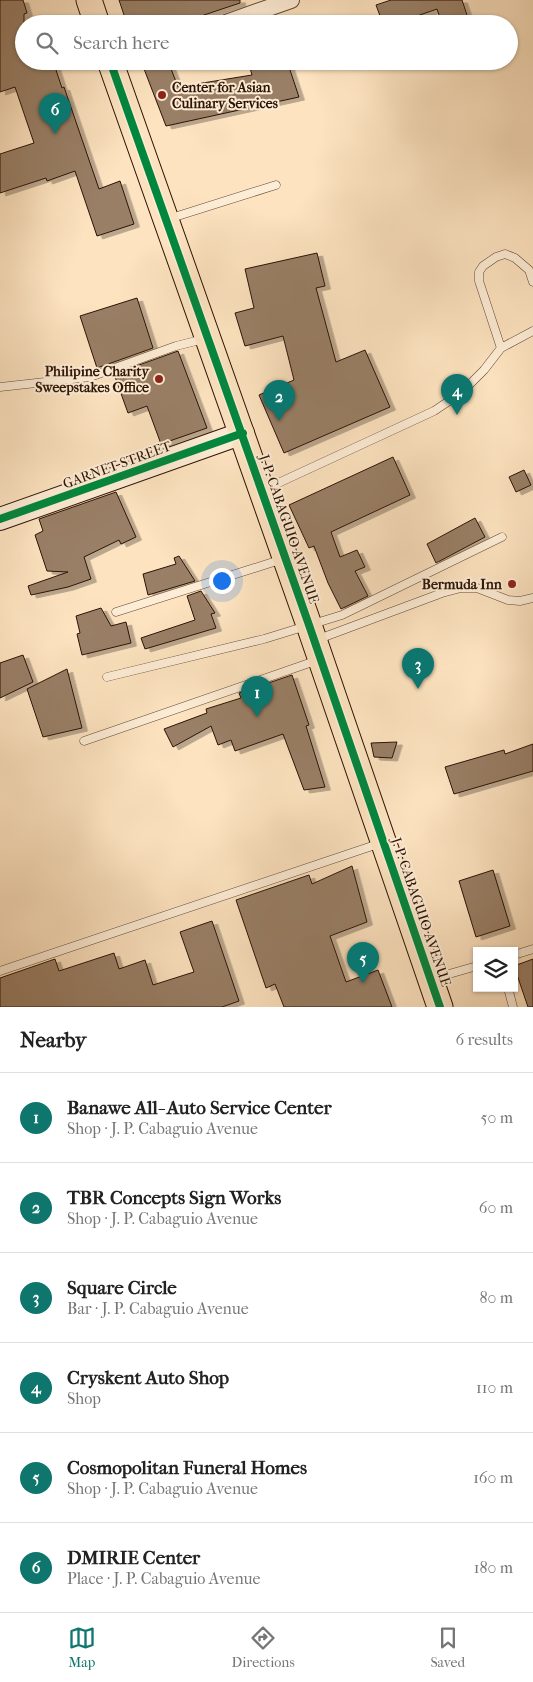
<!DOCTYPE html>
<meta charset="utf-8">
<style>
body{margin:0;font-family:"IM FELL French Canon",serif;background:#f2f2f2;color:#222}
.controls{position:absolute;right:15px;bottom:15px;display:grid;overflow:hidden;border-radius:0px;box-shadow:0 1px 4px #0004}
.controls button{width:45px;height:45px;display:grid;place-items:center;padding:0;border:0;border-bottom:1px solid #e0e0e0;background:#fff;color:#222;font:25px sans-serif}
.you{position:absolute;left:221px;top:580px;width:18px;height:18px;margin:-12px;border:4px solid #fff;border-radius:50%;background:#1a73e8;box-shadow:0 0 0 8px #1a73e833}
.badge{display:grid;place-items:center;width:32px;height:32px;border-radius:50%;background:#0f766e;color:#fff;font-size:16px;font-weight:700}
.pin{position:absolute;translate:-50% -41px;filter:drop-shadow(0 1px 2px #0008)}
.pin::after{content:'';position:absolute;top:26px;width:18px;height:15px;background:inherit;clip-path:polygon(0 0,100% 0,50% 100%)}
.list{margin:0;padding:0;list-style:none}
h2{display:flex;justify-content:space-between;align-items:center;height:65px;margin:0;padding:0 20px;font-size:21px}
h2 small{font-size:16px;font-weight:400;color:#767676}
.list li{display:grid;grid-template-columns:32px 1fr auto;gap:15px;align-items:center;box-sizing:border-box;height:90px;padding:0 20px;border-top:1px solid #e0e0e0}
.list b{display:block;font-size:19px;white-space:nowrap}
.list p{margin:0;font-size:16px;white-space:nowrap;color:#767676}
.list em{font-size:16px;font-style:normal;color:#767676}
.icon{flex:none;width:28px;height:28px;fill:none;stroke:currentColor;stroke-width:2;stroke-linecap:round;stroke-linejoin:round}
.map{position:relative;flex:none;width:533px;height:1007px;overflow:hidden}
.search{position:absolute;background:#fff;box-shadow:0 1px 4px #0004;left:15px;right:15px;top:15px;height:55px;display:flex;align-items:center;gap:12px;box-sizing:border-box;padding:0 18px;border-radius:28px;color:#767676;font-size:19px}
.sheet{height:605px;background:#fff}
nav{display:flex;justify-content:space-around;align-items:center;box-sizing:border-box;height:70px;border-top:1px solid #e0e0e0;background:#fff;font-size:14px;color:#767676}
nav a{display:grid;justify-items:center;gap:2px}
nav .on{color:#0f766e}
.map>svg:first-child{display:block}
.building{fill:#997f66;stroke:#2c1305;filter:url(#shadow)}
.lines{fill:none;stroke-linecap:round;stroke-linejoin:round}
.lane-casing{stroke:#604734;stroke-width:9}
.street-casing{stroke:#604734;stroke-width:18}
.secondary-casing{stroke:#2c1305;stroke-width:24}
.primary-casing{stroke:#2c1305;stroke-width:27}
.lane{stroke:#feedd6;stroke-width:8}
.street{stroke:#feedd6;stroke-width:16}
.secondary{stroke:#feedd6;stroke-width:22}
.primary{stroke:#fde3c0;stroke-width:25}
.cycleway-casing{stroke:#feedd6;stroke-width:11}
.cycleway{stroke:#00873e;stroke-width:8}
.poi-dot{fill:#8f2418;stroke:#feedd6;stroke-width:2}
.labels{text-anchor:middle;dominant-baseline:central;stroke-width:4;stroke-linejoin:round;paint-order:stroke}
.poi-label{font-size:14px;font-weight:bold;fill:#2c1305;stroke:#feedd6;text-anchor:end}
.street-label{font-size:14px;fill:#2c1305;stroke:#feedd6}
</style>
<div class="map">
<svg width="533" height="1007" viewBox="0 0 533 1007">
<defs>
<filter id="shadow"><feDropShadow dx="5.5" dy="3" stdDeviation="0" flood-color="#0004"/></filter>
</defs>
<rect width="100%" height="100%" fill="#fde3c0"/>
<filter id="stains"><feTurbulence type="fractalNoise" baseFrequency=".004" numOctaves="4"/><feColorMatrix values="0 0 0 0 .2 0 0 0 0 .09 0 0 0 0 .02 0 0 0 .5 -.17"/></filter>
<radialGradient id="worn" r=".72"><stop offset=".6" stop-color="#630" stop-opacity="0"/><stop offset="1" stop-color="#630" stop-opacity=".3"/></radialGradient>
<path class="building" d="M0 0H23L27 13 24 14V61H53L62 88 64 87 99 189 120 181 134 224 97 236 75 171 47 181 46 178 0 193V154L34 143 15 87 0 92Z
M119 0H240V3L177 24H127Z
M391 0H462L470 24H442L437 9 394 24H383L376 5Z
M141 61H168L178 87 252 75 248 61H287L299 97 166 126Z
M317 253 325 286 316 288 336 362 365 350 390 407 284 453 259 395 294 380 283 336 245 346 235 313 254 308 245 269Z
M137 298 153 348 97 368 80 316Z
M178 351 207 428 161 444 147 406 128 413 114 374Z
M393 457 410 495 331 532 340 557 357 550 365 567 355 571 368 596 341 609 328 583 314 546 309 548 289 505Z
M524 470 531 485 516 492 509 477Z
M116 492 136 537 121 544 119 540 84 557 91 579 68 587 31 595 28 586 68 572 47 571 35 535 43 531 39 519Z
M475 518 485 537 436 563 427 544Z
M179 556 195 581 148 595 143 574 176 564 174 558Z
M201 591 215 613 211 614 216 628 145 649 141 638 195 620 187 596Z
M101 608 111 626 126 622 131 643 82 655 77 634 80 633 76 616Z
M23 655 33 682 0 698V663Z
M67 669 82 728 43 737 27 689Z
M292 675 309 725 306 726 325 787 304 790 283 734 235 751 231 740 218 745 211 726 173 747 164 729 207 713 206 709 241 698 239 693Z
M397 742 392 758 374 757 371 743Z
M533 744V771L454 794 445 767 504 750 505 754Z
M352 866 367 922 330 936 346 982 378 970 392 1007H284L275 984 266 988 236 900 309 875 312 884Z
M493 870 510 926 476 937 459 881Z
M212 921 239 1001 222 1007H0V978L55 959 59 971 114 953 119 969 145 960 153 985 194 972 180 932Z
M533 959V1007H528L514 966Z"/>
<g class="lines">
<g class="lane-casing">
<path id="lane" d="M168 219 276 185
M501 348 479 281V272L483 266 496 257 505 254 515 258 529 270 533 282
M0 387 90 377 176 346 204 339
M264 488 274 485 434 411 461 393 484 370 501 348 533 331
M116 612 283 559
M316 640 442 593 461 588H477L508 600 520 601 533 598
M107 677 264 639 342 615 502 537
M84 741 318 660
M514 955 533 949
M0 971 381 843
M435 978 477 966
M508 988 513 1007"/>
</g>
<g class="street-casing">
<path id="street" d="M223 24 291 0"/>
</g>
<g class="secondary-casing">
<path id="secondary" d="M0 519 243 433"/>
</g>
<g class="primary-casing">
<path id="primary" d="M89 0 97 24
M110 61 309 625 440 1007"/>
</g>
<use href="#lane" class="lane"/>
<use href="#street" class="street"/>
<use href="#secondary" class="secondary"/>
<use href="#primary" class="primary"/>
<g class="cycleway-casing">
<path id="cycleway" d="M110 61 309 625 440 1007
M0 519 243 433"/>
</g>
<use href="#cycleway" class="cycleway"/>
</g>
<g class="poi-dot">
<circle cx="162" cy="95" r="5"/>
<circle cx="159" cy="379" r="5"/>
<circle cx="512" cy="584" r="5"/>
</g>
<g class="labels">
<g class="poi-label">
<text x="172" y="87" text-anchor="start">Center for Asian<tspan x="172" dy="16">Culinary Services</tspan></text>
<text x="149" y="371">Philipine Charity<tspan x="149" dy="16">Sweepstakes Office</tspan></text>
<text x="502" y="584">Bermuda Inn</text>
</g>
<g class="street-label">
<text transform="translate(117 465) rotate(-20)">GARNET STREET</text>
<text transform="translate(289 529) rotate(71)">J. P. CABAGUIO AVENUE</text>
<text transform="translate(421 912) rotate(71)">J. P. CABAGUIO AVENUE</text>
</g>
</g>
<rect width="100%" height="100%" filter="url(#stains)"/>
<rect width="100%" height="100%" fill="url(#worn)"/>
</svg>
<div class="controls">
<button><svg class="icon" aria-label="layers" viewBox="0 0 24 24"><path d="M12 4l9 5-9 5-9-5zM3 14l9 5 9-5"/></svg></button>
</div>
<div class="you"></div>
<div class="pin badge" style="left:257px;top:717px">1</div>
<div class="pin badge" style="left:279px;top:421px">2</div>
<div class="pin badge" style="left:418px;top:689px">3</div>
<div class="pin badge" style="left:457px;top:415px">4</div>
<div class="pin badge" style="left:363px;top:983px">5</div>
<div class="pin badge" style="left:55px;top:134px">6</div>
<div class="search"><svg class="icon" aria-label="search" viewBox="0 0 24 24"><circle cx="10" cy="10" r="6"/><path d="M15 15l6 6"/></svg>Search here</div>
</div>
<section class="sheet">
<h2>Nearby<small>6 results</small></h2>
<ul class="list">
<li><span class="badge">1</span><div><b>Banawe All- Auto Service Center</b><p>Shop · J. P. Cabaguio Avenue</p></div><em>50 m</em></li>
<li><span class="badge">2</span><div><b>TBR Concepts Sign Works</b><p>Shop · J. P. Cabaguio Avenue</p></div><em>60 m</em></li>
<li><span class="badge">3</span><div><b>Square Circle</b><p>Bar · J. P. Cabaguio Avenue</p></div><em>80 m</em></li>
<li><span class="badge">4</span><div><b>Cryskent Auto Shop</b><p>Shop</p></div><em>110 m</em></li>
<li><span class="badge">5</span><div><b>Cosmopolitan Funeral Homes</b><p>Shop · J. P. Cabaguio Avenue</p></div><em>160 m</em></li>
<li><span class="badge">6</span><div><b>DMIRIE Center</b><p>Place · J. P. Cabaguio Avenue</p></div><em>180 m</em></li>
</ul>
</section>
<nav>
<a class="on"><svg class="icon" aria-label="map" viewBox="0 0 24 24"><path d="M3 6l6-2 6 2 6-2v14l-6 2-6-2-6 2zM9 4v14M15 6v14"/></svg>Map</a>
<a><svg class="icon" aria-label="directions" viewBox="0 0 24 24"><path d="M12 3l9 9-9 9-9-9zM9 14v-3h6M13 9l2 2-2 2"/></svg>Directions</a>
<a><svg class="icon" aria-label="saved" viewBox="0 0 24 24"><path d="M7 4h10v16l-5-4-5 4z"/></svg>Saved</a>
</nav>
